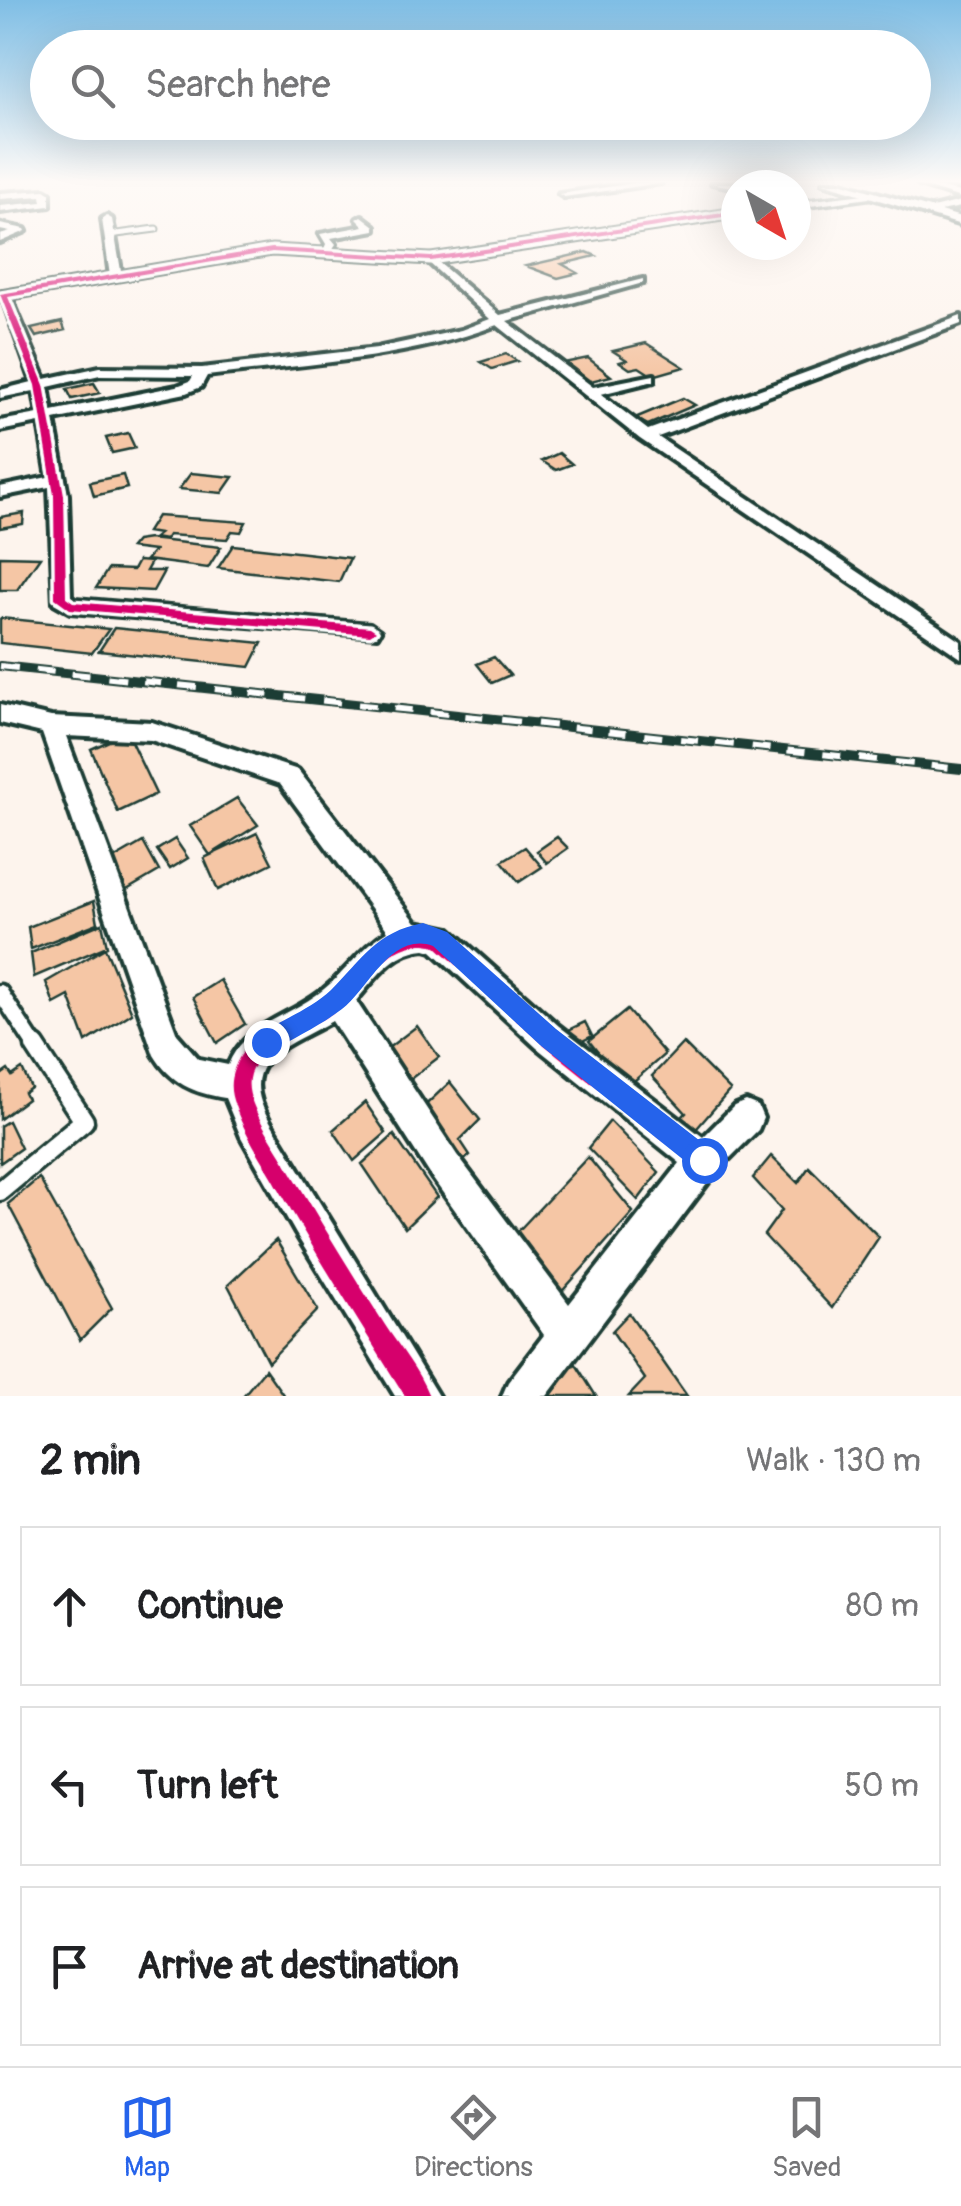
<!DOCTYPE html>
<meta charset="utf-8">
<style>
body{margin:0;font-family:Pangolin,sans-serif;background:#f2f2f2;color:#202124}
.compass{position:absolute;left:721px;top:170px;width:90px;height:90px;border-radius:50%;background:#fff;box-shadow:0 10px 40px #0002;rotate:141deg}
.stop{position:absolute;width:30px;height:30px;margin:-22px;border:8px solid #2563eb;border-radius:50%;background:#fff}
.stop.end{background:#2563eb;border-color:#fff;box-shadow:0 2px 10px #0008}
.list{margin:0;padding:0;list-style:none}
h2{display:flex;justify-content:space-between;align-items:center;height:130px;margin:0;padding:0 40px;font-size:42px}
h2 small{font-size:32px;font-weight:400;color:#757577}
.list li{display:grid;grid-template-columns:65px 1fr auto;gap:30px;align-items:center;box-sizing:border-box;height:160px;margin:0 20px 20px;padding:0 20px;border:2px solid #e0e0e0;border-radius:0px}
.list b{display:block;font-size:38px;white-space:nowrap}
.list em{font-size:32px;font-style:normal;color:#757577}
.icon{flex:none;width:55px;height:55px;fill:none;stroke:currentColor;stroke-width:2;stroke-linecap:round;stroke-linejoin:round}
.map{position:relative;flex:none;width:961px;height:1396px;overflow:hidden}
.search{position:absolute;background:#fff;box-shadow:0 10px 40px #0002;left:30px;right:30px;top:30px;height:110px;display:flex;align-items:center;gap:25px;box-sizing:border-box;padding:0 35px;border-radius:55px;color:#757577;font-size:38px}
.sheet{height:670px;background:#fff}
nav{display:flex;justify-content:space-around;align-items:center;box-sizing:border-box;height:140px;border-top:2px solid #e0e0e0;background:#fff;font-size:28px;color:#757577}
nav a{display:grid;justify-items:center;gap:5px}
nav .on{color:#2563eb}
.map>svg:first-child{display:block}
.building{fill:#f5c6a5;stroke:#1f3d34;stroke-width:2.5}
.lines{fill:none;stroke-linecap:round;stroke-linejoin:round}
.service-far2-casing{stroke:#1f3d34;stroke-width:9}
.service-far1-casing{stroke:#1f3d34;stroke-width:21}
.service-casing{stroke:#1f3d34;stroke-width:25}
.minor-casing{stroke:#1f3d34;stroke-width:8}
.tertiary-casing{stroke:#1f3d34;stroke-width:7}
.secondary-casing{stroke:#1f3d34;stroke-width:8}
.service-far2{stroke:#fff;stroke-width:5}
.service-far1{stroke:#fff;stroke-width:14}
.service{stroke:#fff;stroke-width:18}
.minor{fill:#fff;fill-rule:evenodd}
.tertiary{fill:#fff;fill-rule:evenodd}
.secondary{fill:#fff;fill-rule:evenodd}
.rail-casing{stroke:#1f3d34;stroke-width:10}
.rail{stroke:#fff;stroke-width:6;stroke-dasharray:18;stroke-linecap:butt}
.cycleway-casing{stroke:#fff;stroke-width:7}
.cycleway{fill:#d6006c;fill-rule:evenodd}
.route{fill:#2563eb}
</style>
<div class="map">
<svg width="961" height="1396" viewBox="0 0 961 1396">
<rect width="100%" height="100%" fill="#fdf4ed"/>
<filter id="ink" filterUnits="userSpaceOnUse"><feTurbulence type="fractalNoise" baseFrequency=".01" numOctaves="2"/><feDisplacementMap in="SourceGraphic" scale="20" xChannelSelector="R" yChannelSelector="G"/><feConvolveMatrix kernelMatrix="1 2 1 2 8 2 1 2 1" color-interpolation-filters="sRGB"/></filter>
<g filter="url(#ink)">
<path class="building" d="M587 252 596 256 562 264 578 273 558 278 526 266Z
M62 322 65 330 36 337 31 329Z
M646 343 684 367 653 376 639 367 630 369 620 362 627 360 613 351Z
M506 354 517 361 492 369 481 362Z
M588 358 611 376 587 382 564 363Z
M94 383 100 393 72 399 67 389Z
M683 398 695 405 648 425 635 418Z
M128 433 135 448 112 453 106 438Z
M559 453 572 464 556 470 542 461Z
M191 473 233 477 222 493 179 489Z
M123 475 127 488 94 496 90 482Z
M24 513 23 524 0 528V517Z
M157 516 246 522 241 532 232 531 227 539 168 535 165 540 154 538 159 534 147 532Z
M149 539 221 547 208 568 146 560 154 551 130 548 136 541Z
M233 545 350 558 339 582 218 568Z
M0 556 40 557 17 590H0Z
M138 561 151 562 146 571H164L153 591 96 588 108 569 133 570Z
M0 619 1 618 109 629 92 653 0 643Z
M114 628 262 643 250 667 99 651Z
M494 657 510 675 492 683 477 664Z
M127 733 156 794 118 812 91 749Z
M237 798 258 825 210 855 190 826Z
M257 833 272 863 218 890 204 858Z
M557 837 568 848 547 863 537 851Z
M175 839 188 858 170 869 157 850Z
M143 842 159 871 125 891 110 861Z
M525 847 542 867 519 882 502 861Z
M94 901 98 923 31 949 28 927Z
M102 923 107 946 34 977 31 953Z
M105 948 132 1013 86 1042 69 996 54 1004 46 982Z
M220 980 245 1024 217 1043 193 997Z
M627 1010 665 1054 626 1088 589 1041Z
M585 1022 592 1036 571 1047 564 1032Z
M417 1026 439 1057 396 1090 375 1058Z
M683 1043 730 1090 692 1134 679 1120 686 1113 652 1076Z
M22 1069 31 1088 24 1093 27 1099 0 1119V1072L1 1075 8 1070 12 1076Z
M450 1082 480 1120 460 1140 470 1155 456 1168 416 1114Z
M365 1102 386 1133 354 1161 333 1130Z
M8 1121 21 1148 0 1163V1126Z
M610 1121 659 1172 638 1200 588 1148Z
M394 1135 437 1197 405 1228 362 1164Z
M771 1156 798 1183 809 1167 879 1237 832 1308 764 1235 782 1210 753 1178Z
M588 1157 633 1212 549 1306 506 1244Z
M39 1178 112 1308 80 1340 8 1204Z
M276 1240 318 1310 268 1362 228 1285Z
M629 1313 687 1396H629L645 1379 612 1331Z
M572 1358 596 1396H535Z
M265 1369 284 1396H243Z"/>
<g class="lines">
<g class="service-far2-casing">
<path id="service-far2" d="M109 235 156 229"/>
</g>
<g class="service-far1-casing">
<path id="service-far1" d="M0 992 37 1049"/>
</g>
<g class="service-casing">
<path id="service" d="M0 1191 84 1121 35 1046"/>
</g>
<g class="minor-casing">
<path id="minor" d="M635 183H661L564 197 559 194Z
M712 183H738L740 185 736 188Z
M918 183 961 192V198L919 185Z
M45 190 50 193V206L0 212V206L42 202 41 196 0 199V193Z
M961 201V207L925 214 920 211Z
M107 216 112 219 122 276 116 279 110 276 102 219Z
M362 216 375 226V230L331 238 336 244 330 253H322L326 244 320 234 364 226 357 219Z
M0 224 25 229 26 231 0 242V235L10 232 0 230Z
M431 256 500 315 643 279V283L507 321 593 387 654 375V381L601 394 648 430 961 316V324L658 437 961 641V658L640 439 497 325C405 360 304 364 207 376L201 387 186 393 54 420 68 495 71 596 75 599 370 624 380 631 377 636 70 612 54 603 49 487 0 497V487L48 477 39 423 0 431V421L38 414 34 391 0 398V390L32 382 0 292 10 295 45 379 100 367 202 368 377 348 461 330 490 319 427 261ZM100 375 193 376 190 381 177 386 52 411 48 387Z
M0 705 51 717 152 722 298 770 416 922 450 929 559 1026 703 1137 734 1106 746 1101 758 1106 763 1118 758 1130 716 1172 547 1396H502L508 1382 544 1335 433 1179 332 1021C286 1048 233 1059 271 1123L438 1396H395L296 1234 241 1137 225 1098C193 1093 171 1083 154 1055L42 733 0 723ZM66 736 151 740 280 784 388 931C362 946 347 971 324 989 291 1017 246 1022 228 1065L199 1059 177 1034ZM425 949 432 951 537 1048 680 1163 569 1304 457 1155 356 1001C375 979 393 951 425 949Z"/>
</g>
<g class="tertiary-casing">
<path id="tertiary" d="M873 193 869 198 796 208V202Z
M736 209V217L431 263 272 254 0 300V292L272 246 431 255Z"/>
</g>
<g class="secondary-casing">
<path id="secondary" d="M823 183H843L961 217V225Z"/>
</g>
<use href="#service-far2" class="service-far2"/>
<use href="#service-far1" class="service-far1"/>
<use href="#service" class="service"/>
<use href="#minor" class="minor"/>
<use href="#tertiary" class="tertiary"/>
<use href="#secondary" class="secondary"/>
<g class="rail-casing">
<path id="rail" d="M0 666 961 769"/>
</g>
<use href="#rail" class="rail"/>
<g class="cycleway-casing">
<path id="cycleway" d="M736 211V215L431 261 272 252 8 297 44 385 64 495 66 597 73 602 370 627 376 631 370 635 70 609 55 598 54 495 36 385 0 294 272 248 431 257Z
M425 928 446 934 554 1031 711 1153 714 1160 711 1167 704 1170 697 1167 542 1043 436 946C388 934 371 982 340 1007 313 1030 263 1038 250 1074 247 1084 249 1094 253 1104 261 1125 275 1144 286 1163 318 1218 351 1272 385 1325 400 1348 419 1371 429 1396H405C362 1327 318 1258 278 1187 263 1160 245 1135 235 1106 230 1093 229 1082 234 1069 248 1030 290 1021 321 1000 360 974 371 932 425 928Z"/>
</g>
<use href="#cycleway" class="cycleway"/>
</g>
</g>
<linearGradient id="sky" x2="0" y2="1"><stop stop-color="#7fbee5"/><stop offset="0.48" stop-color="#fefaf7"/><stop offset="1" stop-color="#fefaf7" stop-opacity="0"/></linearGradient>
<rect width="961" height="378" fill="url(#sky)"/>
<path class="route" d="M423 923 447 932 556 1029 713 1151 716 1160 713 1169 704 1173 695 1169 540 1045 433 946C391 931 368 990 342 1009 321 1025 296 1037 274 1050L266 1054 258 1050 254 1042 258 1034C281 1021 312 1008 331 990 362 959 376 932 423 923Z"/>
</svg>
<svg class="compass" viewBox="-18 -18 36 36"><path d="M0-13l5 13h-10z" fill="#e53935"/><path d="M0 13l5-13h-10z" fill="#757577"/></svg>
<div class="stop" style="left:704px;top:1160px"></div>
<div class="stop end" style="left:266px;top:1042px"></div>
<div class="search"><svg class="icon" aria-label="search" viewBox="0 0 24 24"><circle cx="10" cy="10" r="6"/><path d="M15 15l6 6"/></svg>Search here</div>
</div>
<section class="sheet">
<h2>2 min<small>Walk · 130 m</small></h2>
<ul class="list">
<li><svg class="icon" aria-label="ahead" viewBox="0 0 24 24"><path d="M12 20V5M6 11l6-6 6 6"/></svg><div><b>Continue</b></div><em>80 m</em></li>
<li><svg class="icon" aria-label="left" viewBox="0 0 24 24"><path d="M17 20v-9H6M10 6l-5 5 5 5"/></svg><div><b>Turn left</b></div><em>50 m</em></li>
<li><svg class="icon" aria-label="arrive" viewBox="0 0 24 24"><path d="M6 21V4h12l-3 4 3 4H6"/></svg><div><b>Arrive at destination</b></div></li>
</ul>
</section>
<nav>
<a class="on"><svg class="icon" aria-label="map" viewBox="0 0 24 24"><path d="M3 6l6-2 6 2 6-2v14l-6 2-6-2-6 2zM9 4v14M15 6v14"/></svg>Map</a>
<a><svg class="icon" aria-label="directions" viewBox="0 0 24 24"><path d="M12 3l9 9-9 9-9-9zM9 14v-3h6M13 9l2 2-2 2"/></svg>Directions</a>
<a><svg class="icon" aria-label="saved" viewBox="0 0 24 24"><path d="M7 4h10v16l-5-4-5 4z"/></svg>Saved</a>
</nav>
